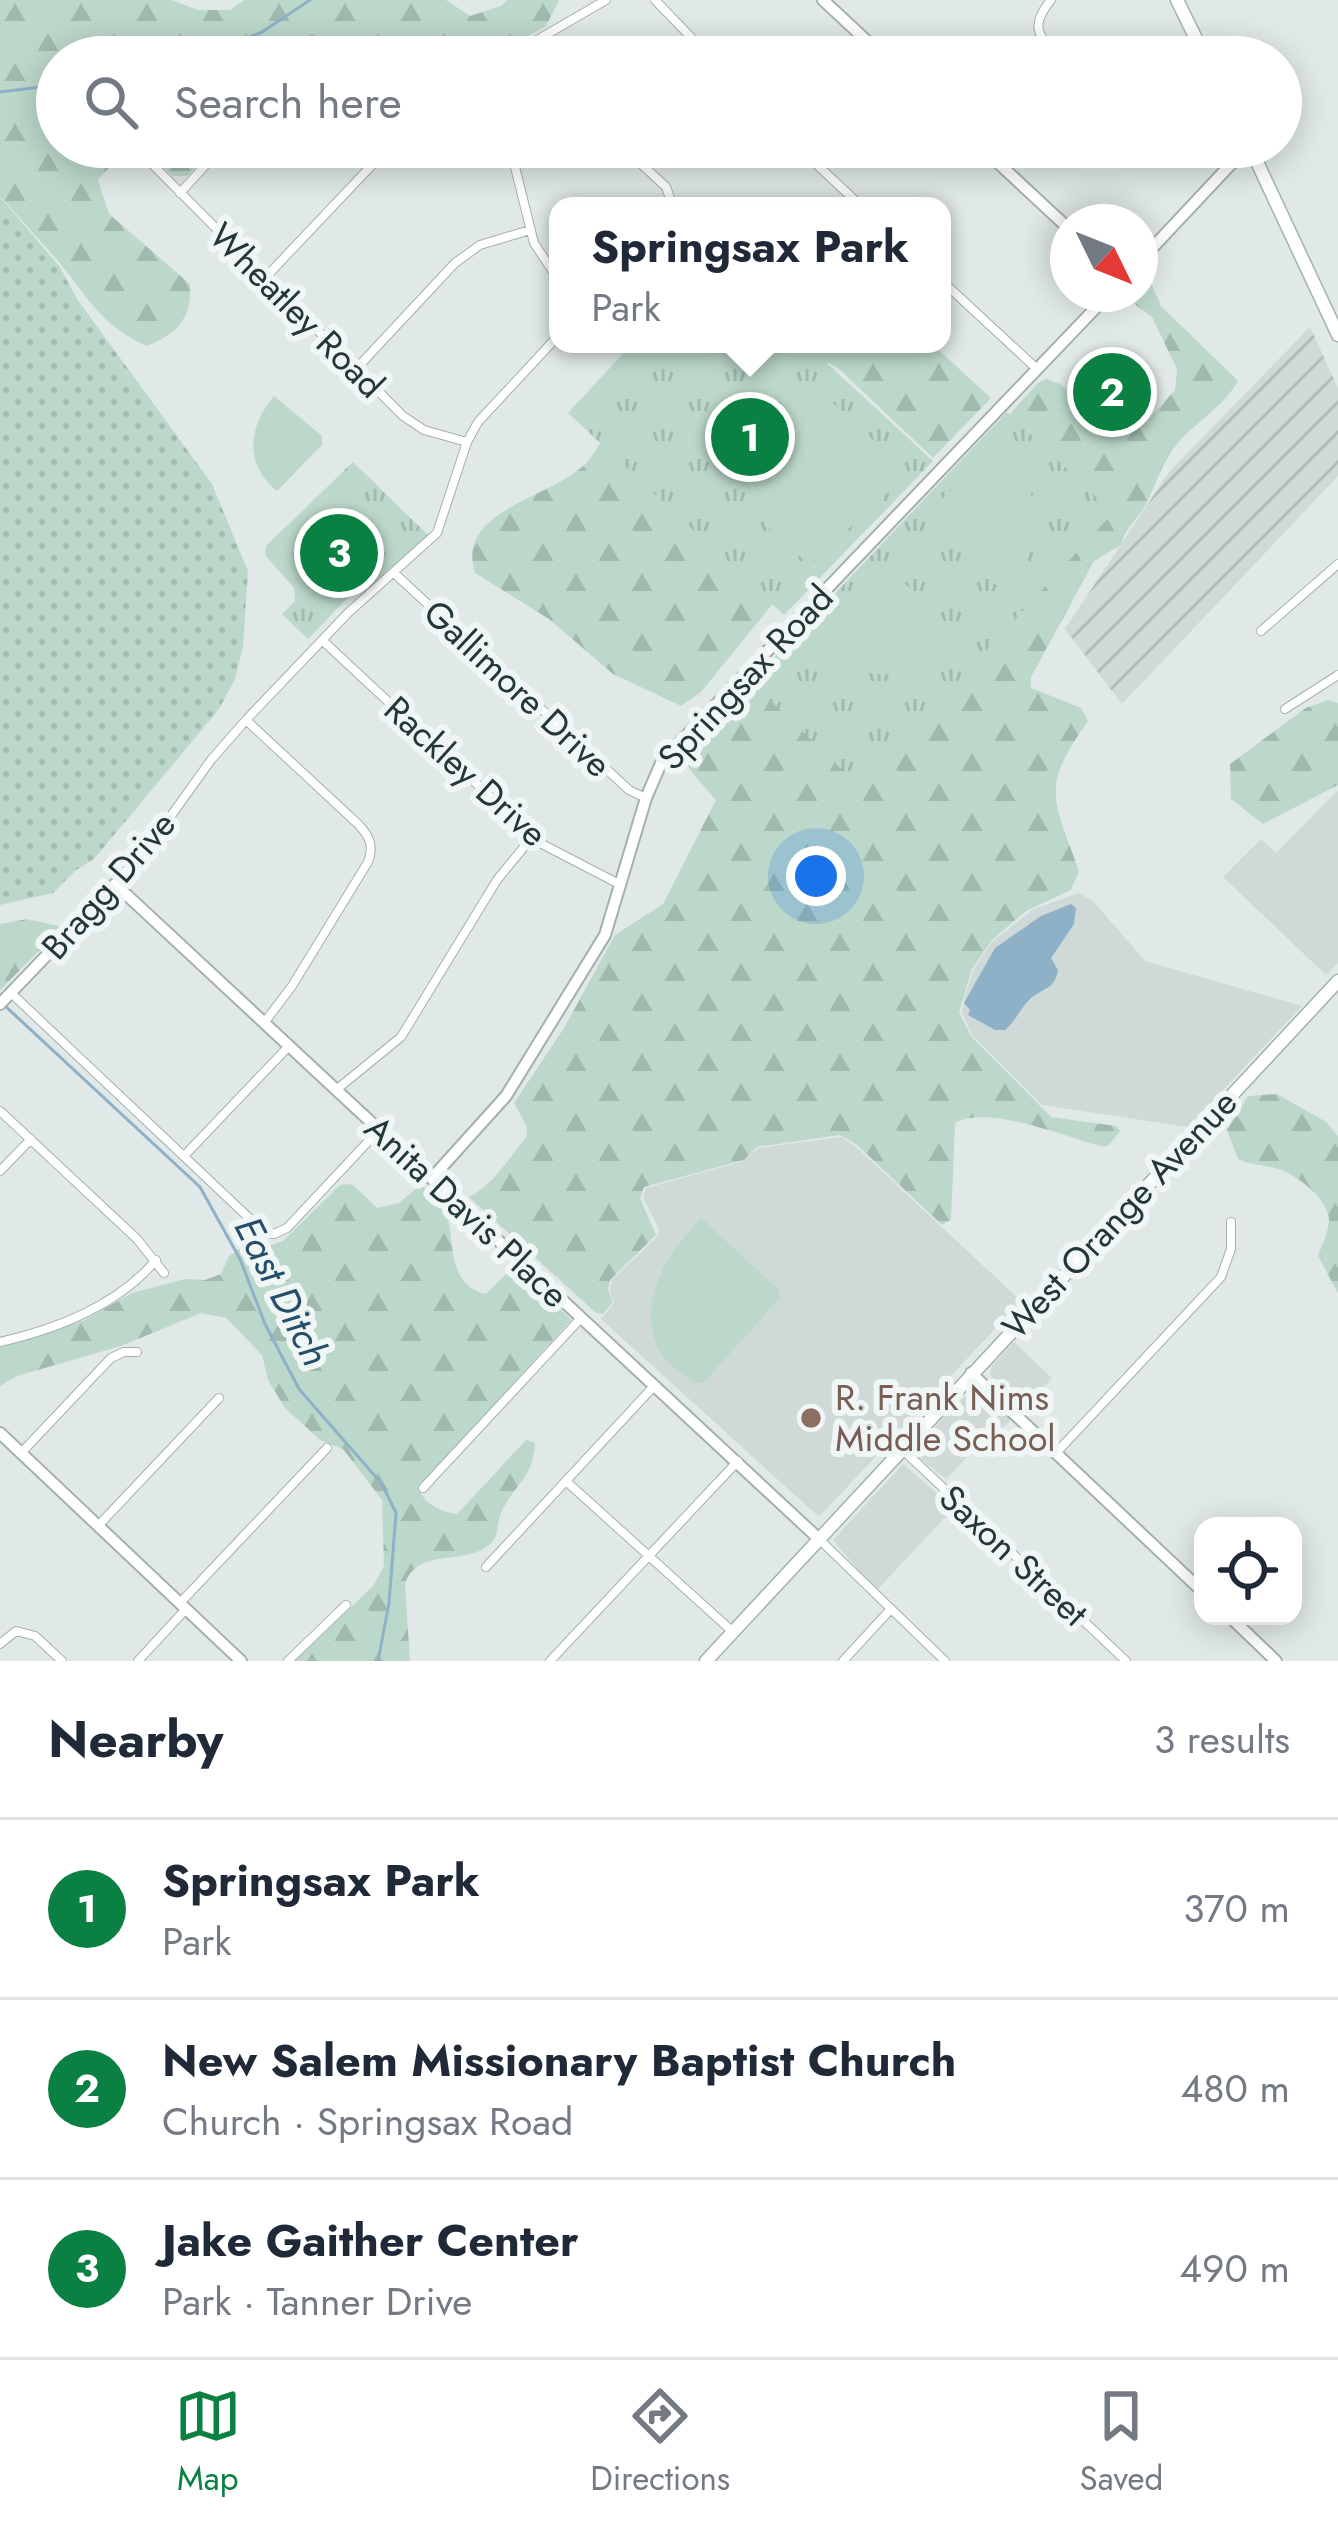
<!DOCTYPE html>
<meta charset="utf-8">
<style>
body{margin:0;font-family:Jost,sans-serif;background:#f2f2f3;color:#1f2937}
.controls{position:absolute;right:36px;bottom:36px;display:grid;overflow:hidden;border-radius:24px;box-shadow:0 6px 30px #0003}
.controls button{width:108px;height:108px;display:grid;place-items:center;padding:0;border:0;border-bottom:3px solid #e0e1e3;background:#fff;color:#1f2937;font:60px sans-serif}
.compass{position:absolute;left:1050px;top:204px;width:108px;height:108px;border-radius:50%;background:#fff;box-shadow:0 6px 30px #0003;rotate:133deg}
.you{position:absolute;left:816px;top:876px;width:42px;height:42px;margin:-30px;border:9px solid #fff;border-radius:50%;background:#1a73e8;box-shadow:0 0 0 18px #1a73e833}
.badge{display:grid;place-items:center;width:78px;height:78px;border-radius:50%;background:#0b8043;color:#fff;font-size:39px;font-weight:700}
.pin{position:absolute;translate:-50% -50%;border:6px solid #fff;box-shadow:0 3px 12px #0006}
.popup{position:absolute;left:549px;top:197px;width:402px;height:156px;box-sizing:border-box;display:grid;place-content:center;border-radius:24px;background:#fff;filter:drop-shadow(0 3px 9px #0005);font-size:39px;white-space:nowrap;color:#747a83}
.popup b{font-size:45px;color:#1f2937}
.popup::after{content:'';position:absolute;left:50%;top:100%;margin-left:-24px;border:24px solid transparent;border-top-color:#fff}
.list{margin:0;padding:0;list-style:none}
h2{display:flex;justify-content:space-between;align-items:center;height:156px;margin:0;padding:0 48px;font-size:51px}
h2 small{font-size:39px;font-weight:400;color:#747a83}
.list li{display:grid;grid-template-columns:78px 1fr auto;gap:36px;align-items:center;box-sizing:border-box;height:180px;padding:0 48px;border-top:3px solid #e0e1e3}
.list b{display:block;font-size:45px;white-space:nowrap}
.list p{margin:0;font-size:39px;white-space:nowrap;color:#747a83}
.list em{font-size:39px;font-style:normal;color:#747a83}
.icon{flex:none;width:66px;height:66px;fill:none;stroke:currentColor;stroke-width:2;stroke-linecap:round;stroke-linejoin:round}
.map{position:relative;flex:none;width:1338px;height:1661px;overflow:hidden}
.search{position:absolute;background:#fff;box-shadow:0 6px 30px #0003;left:36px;right:36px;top:36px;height:132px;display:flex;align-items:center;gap:30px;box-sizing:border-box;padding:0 42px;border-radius:66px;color:#747a83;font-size:45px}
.sheet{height:696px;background:#fff}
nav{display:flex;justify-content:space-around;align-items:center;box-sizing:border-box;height:168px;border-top:3px solid #e0e1e3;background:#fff;font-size:33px;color:#747a83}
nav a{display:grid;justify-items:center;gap:6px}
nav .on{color:#0b8043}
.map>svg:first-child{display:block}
.built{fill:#cfd9d7}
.industrial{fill:url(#industrial-furrows)}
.grass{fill:url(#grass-dots)}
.forest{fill:url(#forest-firs)}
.park{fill:url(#park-tufts)}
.pitch{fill:#bcd8ca}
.water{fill:#8eb1c8}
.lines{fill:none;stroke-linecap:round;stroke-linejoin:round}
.stream{stroke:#8eb1c8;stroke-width:3}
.minor-casing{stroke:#a4b0af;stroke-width:10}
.tertiary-casing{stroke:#a4b0af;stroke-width:14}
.secondary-casing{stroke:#a1b3b1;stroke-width:15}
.minor{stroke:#fff;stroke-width:8}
.tertiary{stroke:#fff;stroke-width:10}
.secondary{stroke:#fff;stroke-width:12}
.education-dot{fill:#8d6e63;stroke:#f0f6f5;stroke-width:4.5}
.labels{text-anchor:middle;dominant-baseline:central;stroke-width:12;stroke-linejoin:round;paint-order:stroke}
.street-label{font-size:36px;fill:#233737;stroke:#f0f6f5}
.education-label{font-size:36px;fill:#785e54;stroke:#f0f6f5;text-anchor:start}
.water-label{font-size:39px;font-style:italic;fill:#254e6c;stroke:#f0f6f5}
</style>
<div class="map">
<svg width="1338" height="1661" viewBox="0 0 1338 1661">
<defs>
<pattern id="industrial-furrows" width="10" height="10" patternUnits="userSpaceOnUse" patternTransform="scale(3)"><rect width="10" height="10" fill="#cfd9d7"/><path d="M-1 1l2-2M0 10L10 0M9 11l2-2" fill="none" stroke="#b1bbb9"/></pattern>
<pattern id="grass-dots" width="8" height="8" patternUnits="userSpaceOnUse" patternTransform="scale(3)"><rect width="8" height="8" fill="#bcd8ca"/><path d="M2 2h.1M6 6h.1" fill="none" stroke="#a1baae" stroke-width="1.8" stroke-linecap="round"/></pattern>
<pattern id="forest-firs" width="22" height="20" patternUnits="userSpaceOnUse" patternTransform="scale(3)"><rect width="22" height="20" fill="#bcd8ca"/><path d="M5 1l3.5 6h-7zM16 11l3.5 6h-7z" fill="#a1baae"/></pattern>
<pattern id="park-tufts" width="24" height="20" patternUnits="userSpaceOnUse" patternTransform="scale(3)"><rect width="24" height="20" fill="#bcd8ca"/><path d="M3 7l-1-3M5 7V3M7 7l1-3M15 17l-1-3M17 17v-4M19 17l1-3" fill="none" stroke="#a1baae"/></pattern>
</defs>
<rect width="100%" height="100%" fill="#e0e9e7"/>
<path class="built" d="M1338 790V963L1326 975 1223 877 1261 839 1276 853Z
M1079 893 1093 901 1145 961 1302 1006 1188 1127 1042 1105 972 1035 962 1012 965 995 974 969 992 942 1032 910Z
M841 1137 855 1146 1021 1301 819 1517 601 1319 614 1303 610 1289 612 1280 658 1236 659 1228 643 1198 646 1188 744 1161 758 1148Z
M1014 1342 1052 1378 1023 1409 990 1375 992 1366Z
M970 1391H981L1011 1419 991 1441 986 1437 946 1479 916 1455 915 1448Z
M903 1464 954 1508 876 1591 833 1540Z"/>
<path class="industrial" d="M1310 327 1338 388V476L1122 704 1065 629 1169 472Z"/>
<path class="grass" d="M0 197 60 267 77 299 212 484 248 571 243 646 235 679 219 709 94 859 76 870 53 893 0 905Z"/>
<path class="forest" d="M0 0H171L198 10H230L244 0H446L470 16 501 6 507 0H559L546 26 499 51 472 53 380 37 335 39 314 45 299 57H57V147H215L187 176H173L146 151 113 163 98 180 109 214 190 284C192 318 178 333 147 346 101 326 88 297 58 261 39 239 19 218 0 196Z
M1150 281 1161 306 1238 381C1223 407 1197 421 1177 444 1161 463 1157 483 1146 504 1138 520 1125 527 1121 545L1094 561 1031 677V688L1081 708 1088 721C1040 789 1053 797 1079 871L1071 890 1026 911 992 940 972 969 959 1012 971 1036 1051 1117 1116 1126 1120 1131 1108 1146H1101C1065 1137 987 1104 955 1123L951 1220 942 1225 856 1144 840 1135 757 1147 744 1160 644 1187 640 1198 656 1235 610 1280 608 1290 613 1302 603 1314 596 1313 469 1197C495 1184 507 1159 527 1137L526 1125 514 1103 564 1028 615 935 663 904 716 800 689 769 686 752 780 657 861 770C944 697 1018 621 1085 534L1006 418 1038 383 1046 379 1060 384 1123 437 1148 420 1175 390 1177 369 1152 317 1127 299 1128 294H1140V283Z
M645 344H932L991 398 933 458 839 369 829 363 813 364 784 590 701 692 681 706 613 674 549 619 475 573C454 505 562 499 592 456 612 428 630 376 645 344Z
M1328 700 1338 703V785L1263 824 1231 799 1230 764 1306 708Z
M27 919 63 927 0 990V924Z
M1277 1094 1326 1122 1338 1136V1293L1318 1256C1322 1245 1329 1231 1329 1219 1328 1200 1300 1178 1284 1171 1269 1165 1253 1166 1238 1159L1227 1130 1248 1096Z
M352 1184 377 1208 399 1203 419 1186C473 1200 429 1281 486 1294L511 1269H521L571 1320 418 1489C426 1505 441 1512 457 1514L526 1440 535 1443C533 1479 516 1482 502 1511 496 1522 500 1536 489 1545 464 1566 417 1547 405 1584L410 1661H295L373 1586 384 1566 382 1500 343 1449 320 1440 285 1408 268 1380 262 1355 226 1318 201 1313 121 1346 17 1376 0 1386V1344L83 1321 132 1293 185 1279 205 1280 221 1274 229 1256 258 1238 272 1245 283 1241 340 1185Z"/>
<path class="park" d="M632 344H806L933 461 784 615 568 413Z
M1007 412 1113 513 860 787 751 682Z
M353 462 429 536 370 587 359 586 308 639 282 614 295 601 294 588 265 555 266 546Z"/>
<path class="pitch" d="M811 383 902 466V480L810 564C795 553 777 541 767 525 732 473 766 413 811 383Z
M274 396 322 436V445L277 491C244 464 248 427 274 396Z
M998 441C1045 484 1046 546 1004 592L928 524 927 515Z
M879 566 887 567 962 637C918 684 854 687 808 642Z
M701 1218 779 1290 780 1298 703 1383H694C683 1374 665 1363 659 1350 636 1299 668 1253 701 1218Z"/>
<path class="water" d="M1071 904 1076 908 1074 924 1051 958 1058 970C1055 989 1045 987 1031 998 1021 1007 1016 1021 1005 1030H995L968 1015 970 1010 964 1003 995 948 1041 916Z"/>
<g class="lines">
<path class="stream" d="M203 57 262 32 310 0
M0 92 57 85
M3 1004 200 1187 240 1259 265 1324 299 1389 382 1484 396 1513 389 1603 378 1661"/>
<g class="minor-casing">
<path id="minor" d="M655 0 710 57
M1051 0C1030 25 1037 36 1059 57
M306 57C343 36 387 47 426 57
M508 57 606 0
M1174 57 1198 44
M510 147 534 243 558 279
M623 147 666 187 673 206
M798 147 861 206
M142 154 403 416 424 430 467 442
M180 193 222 147
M265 278 372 165 391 153 414 147
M942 281 1037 369
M356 369 455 263 480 245 530 230
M394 573 629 790 646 798
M1261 631 1338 564
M322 640 540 843 621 885
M1285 709 1338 675
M246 720 359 825C370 837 374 847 368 862L292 986 264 1023
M115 884 153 841 211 760 246 720 349 612 437 533 467 442 478 422 558 336
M11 993 265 1233 274 1234 287 1228 379 1130
M336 1090 401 1037 497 880 533 836
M0 1111 137 1239 164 1273
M184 1156 289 1046
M0 1171 31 1139
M0 1342C57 1329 118 1305 156 1260
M902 1449 1126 1661
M21 1453 111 1358 124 1352H137
M1056 1453 1221 1277 1231 1249V1222
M566 1481 733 1632
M423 1488 581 1318
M98 1526 219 1398
M819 1539 945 1661
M486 1567 655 1385
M180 1603 327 1448
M0 1644 16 1631 35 1636 62 1661
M138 1661 186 1609
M288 1661 346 1605
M550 1661 738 1461
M843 1661 890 1610"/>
</g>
<g class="tertiary-casing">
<path id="tertiary" d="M823 0 884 57
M981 147 1068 228
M1140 261 1232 163 1252 152
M0 1004 115 884 819 1539
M432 1178 506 1096 605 935 646 798 662 761 1109 294
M971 1373 1203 1592
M0 1433 241 1661
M1229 1616 1276 1661"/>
</g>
<g class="secondary-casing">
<path id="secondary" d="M1177 0 1205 57
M1250 147 1338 335
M706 1661 1338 981"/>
</g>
<use href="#minor" class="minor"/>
<use href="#tertiary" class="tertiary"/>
<use href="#secondary" class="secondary"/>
</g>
<circle class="education-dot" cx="811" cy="1418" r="12"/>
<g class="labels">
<g class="street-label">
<text transform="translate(297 310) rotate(45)">Wheatley Road</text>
<text transform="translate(745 677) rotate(-47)">Springsax Road</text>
<text transform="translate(518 688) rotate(43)">Gallimore Drive</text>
<text transform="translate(466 771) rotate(42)">Rackley Drive</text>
<text transform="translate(108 885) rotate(-49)">Bragg Drive</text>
<text transform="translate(467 1211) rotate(43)">Anita Davis Place</text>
<text transform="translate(1119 1214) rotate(-47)">West Orange Avenue</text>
<text transform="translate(1014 1555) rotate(43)">Saxon Street</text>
</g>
<g class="education-label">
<text x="835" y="1397">R. Frank Nims<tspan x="835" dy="41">Middle School</tspan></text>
</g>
<g class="water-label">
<text transform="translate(282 1291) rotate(63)">East Ditch</text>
</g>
</g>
</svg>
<div class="controls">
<button><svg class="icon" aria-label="locate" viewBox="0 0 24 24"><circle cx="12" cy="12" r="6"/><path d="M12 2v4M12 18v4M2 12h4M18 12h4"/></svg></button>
</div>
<svg class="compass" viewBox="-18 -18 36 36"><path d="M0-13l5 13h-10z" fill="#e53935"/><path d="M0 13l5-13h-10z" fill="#747a83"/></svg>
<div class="you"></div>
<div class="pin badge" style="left:750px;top:437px">1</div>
<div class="popup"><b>Springsax Park</b>Park</div>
<div class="pin badge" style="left:1112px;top:392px">2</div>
<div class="pin badge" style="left:339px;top:553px">3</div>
<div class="search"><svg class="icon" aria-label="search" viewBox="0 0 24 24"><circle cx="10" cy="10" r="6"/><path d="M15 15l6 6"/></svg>Search here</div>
</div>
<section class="sheet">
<h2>Nearby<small>3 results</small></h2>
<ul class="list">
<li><span class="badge">1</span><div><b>Springsax Park</b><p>Park</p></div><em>370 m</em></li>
<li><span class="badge">2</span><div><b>New Salem Missionary Baptist Church</b><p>Church · Springsax Road</p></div><em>480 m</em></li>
<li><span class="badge">3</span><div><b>Jake Gaither Center</b><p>Park · Tanner Drive</p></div><em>490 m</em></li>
</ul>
</section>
<nav>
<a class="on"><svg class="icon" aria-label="map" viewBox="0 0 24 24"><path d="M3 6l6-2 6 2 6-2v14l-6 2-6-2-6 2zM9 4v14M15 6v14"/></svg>Map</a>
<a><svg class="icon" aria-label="directions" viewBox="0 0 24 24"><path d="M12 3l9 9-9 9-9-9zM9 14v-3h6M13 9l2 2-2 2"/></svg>Directions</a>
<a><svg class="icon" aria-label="saved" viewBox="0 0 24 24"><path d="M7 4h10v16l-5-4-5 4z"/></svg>Saved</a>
</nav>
